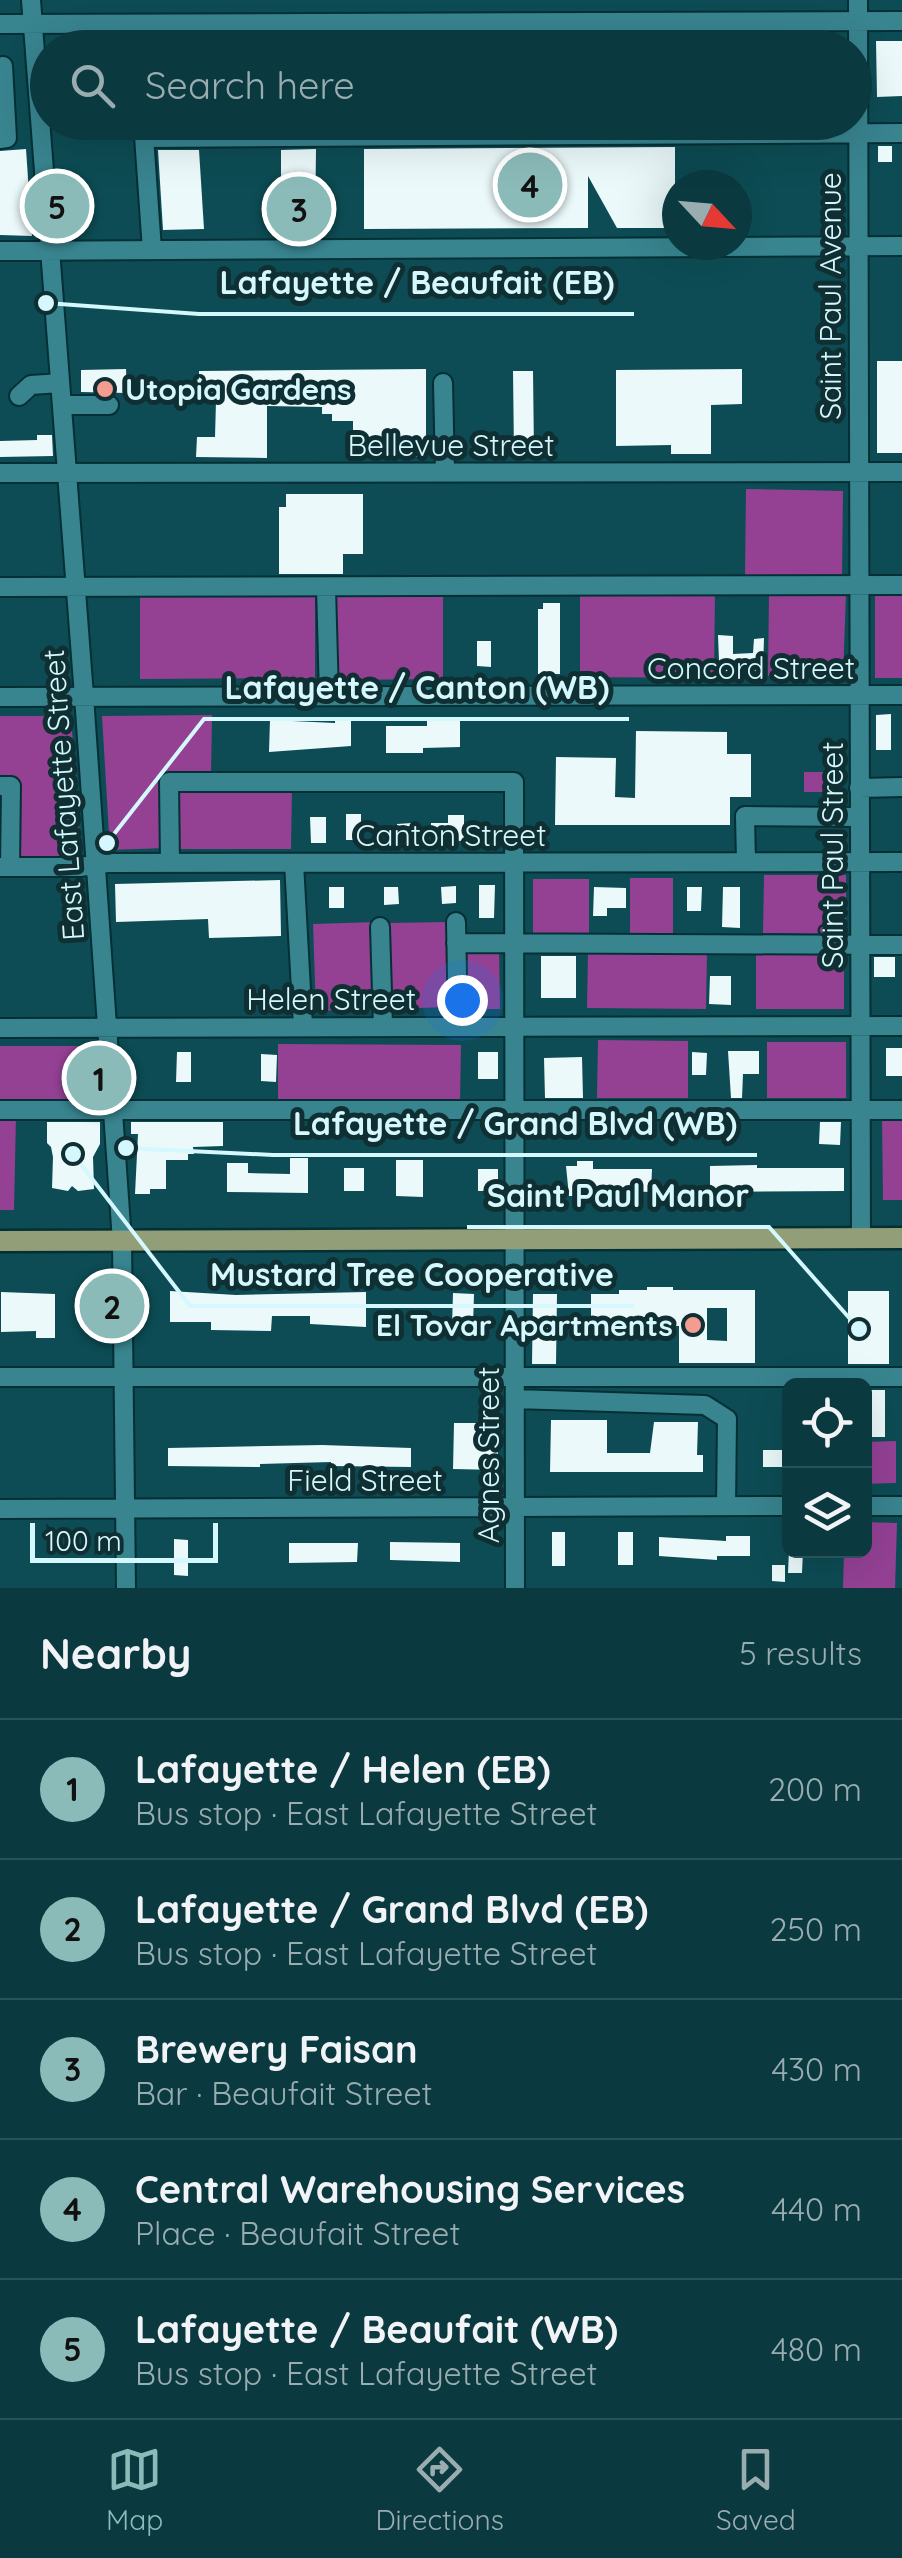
<!DOCTYPE html>
<meta charset="utf-8">
<style>
body{margin:0;font-family:Quicksand,sans-serif;background:#18444a;color:#f1f3f6}
.controls{position:absolute;right:30px;bottom:30px;display:grid;overflow:hidden;border-radius:15px;box-shadow:0 10px 40px #0002}
.controls button{width:90px;height:90px;display:grid;place-items:center;padding:0;border:0;border-bottom:2px solid #2a5359;background:#0a393f;color:#f1f3f6;font:50px sans-serif}
.compass{position:absolute;left:662px;top:170px;width:90px;height:90px;border-radius:50%;background:#0a393f;box-shadow:0 10px 40px #0002;rotate:116deg}
.scale{position:absolute;left:30px;bottom:25px;width:188px;box-sizing:border-box;padding-left:10px;border:5px solid #d4f8fd;border-top:0;font-size:28px;line-height:35px;white-space:nowrap;color:#d4f8fd;-webkit-text-stroke:8px #0f2f33;paint-order:stroke}
.you{position:absolute;left:462px;top:1000px;width:35px;height:35px;margin:-25px;border:8px solid #fff;border-radius:50%;background:#1a73e8;box-shadow:0 0 0 15px #1a73e833}
.badge{display:grid;place-items:center;width:65px;height:65px;border-radius:50%;background:#8bbbb9;color:#111;font-size:32px;font-weight:700}
.pin{position:absolute;translate:-50% -50%;border:5px solid #fff;box-shadow:0 2px 10px #0006}
.list{margin:0;padding:0;list-style:none}
h2{display:flex;justify-content:space-between;align-items:center;height:130px;margin:0;padding:0 40px;font-size:42px}
h2 small{font-size:32px;font-weight:400;color:#99acb0}
.list li{display:grid;grid-template-columns:65px 1fr auto;gap:30px;align-items:center;box-sizing:border-box;height:140px;padding:0 40px;border-top:2px solid #2a5359}
.list b{display:block;font-size:38px;white-space:nowrap}
.list p{margin:0;font-size:32px;white-space:nowrap;color:#99acb0}
.list em{font-size:32px;font-style:normal;color:#99acb0}
.icon{flex:none;width:55px;height:55px;fill:none;stroke:currentColor;stroke-width:2;stroke-linecap:round;stroke-linejoin:round}
.map{position:relative;flex:none;width:902px;height:1588px;overflow:hidden}
.search{position:absolute;background:#0a393f;box-shadow:0 10px 40px #0002;left:30px;right:30px;top:30px;height:110px;display:flex;align-items:center;gap:25px;box-sizing:border-box;padding:0 35px;border-radius:55px;color:#99acb0;font-size:38px}
.sheet{height:830px;background:#0a393f}
nav{display:flex;justify-content:space-around;align-items:center;box-sizing:border-box;height:140px;border-top:2px solid #2a5359;background:#0a393f;font-size:28px;color:#99acb0}
nav a{display:grid;justify-items:center;gap:5px}
nav .on{color:#8bbbb9}
.map>svg:first-child{display:block}
.green{fill:#944194}
.building{fill:#ebf9fb;fill-rule:evenodd}
.lines{fill:none;stroke-linecap:round;stroke-linejoin:round}
.minor-casing{stroke:#043035;stroke-width:22}
.major-casing{stroke:#043035;stroke-width:25}
.path{stroke:#4a8188;stroke-width:2.5;stroke-dasharray:2.5 8;stroke-linecap:butt}
.minor{stroke:#38848f;stroke-width:18}
.major{stroke:#919e78;stroke-width:20}
.poi-dot{fill:#f59c91;stroke:#0f2f33;stroke-width:4}
.labels{text-anchor:middle;dominant-baseline:central;stroke-width:10;stroke-linejoin:round;paint-order:stroke}
.street-label{font-size:30px;fill:#d4f8fd;stroke:#0f2f33}
.poi-label{font-size:30px;font-weight:bold;fill:#d4f8fd;stroke:#0f2f33;text-anchor:start}
.leader{fill:none;stroke:#d4f8fd;stroke-width:4}
.callout-dot{fill:#d4f8fd;stroke:#0f2f33;stroke-width:4}
.callout-label{font-size:32px;text-anchor:middle;font-weight:bold;fill:#d4f8fd;stroke:#0f2f33;stroke-width:10;stroke-linejoin:round;paint-order:stroke}
</style>
<div class="map">
<svg width="902" height="1588" viewBox="0 0 902 1588">
<rect width="100%" height="100%" fill="#0d4c54"/>
<path class="green" d="M746 489 843 491 842 579 745 577Z
M580 592H715L714 678 580 677Z
M875 592H902V678H875Z
M337 593H443V679L337 680Z
M769 593H846L843 678 768 676Z
M315 594V678L140 679V595Z
M212 715 211 777 167 778 166 848 110 850 102 716Z
M0 716H71L81 858 14 856 0 780Z
M804 772H833V792H804Z
M176 787H292L291 849H175Z
M764 875H846V934L763 933Z
M630 878H673V933H630Z
M533 879H589V935H533Z
M376 922 379 1009 316 1011 313 924Z
M449 922 450 1007 387 1009 386 923Z
M462 948 499 949 500 1009H463Z
M844 950V1009H756V951Z
M588 952 707 953 706 1009 587 1008Z
M598 1040 688 1041V1098H597Z
M767 1042H846V1098H767Z
M278 1044 461 1045 460 1102H278Z
M0 1046H95L99 1102 0 1105Z
M16 1115 14 1210H0V1116Z
M882 1116H902V1200H883Z
M896 1441V1483L865 1484V1442Z
M865 1522 897 1523 895 1588H843L844 1551 864 1550Z"/>
<path class="building" d="M876 41H902V96L877 97Z
M878 146H892V162H878Z
M675 147V228H617L588 176V228L364 229V149Z
M26 149 32 236 0 235V151Z
M316 149 315 229 281 228V150Z
M158 150H199L204 229 163 230Z
M877 361H902V453H877Z
M126 369 127 393 81 392V370Z
M426 369V457L353 456V421H332V414H322V407L267 406V458L196 457 197 437H215L216 401H199V371Z
M742 369V404L711 405V454H671V445L616 446V370Z
M513 371H533L534 454 514 455Z
M37 435H52L53 456 0 457V441L37 440Z
M286 494H363V554H343V574H279V507H286Z
M543 603H560V674H538V609H543Z
M718 635 733 636V654L753 653 754 639 764 638 763 671H724V661H719Z
M477 641H491V667L477 666Z
M891 714V750H876V715Z
M335 719H351V746L269 752 270 720 335 723Z
M460 720V747L423 748V753H386V726H427V721Z
M636 731 727 732V754H751V797H730V825H555L556 757 616 758 615 797 635 798Z
M346 814H361V840H346Z
M448 815H464V841L431 840V823H448Z
M310 817H326V843H311Z
M412 823V840L398 841 397 824Z
M280 880 281 936 209 938 208 919 116 922 115 884Z
M479 885H495L494 918H479Z
M456 886V903L442 904 441 887Z
M329 887H344V908H329Z
M384 887H398L399 904 384 905Z
M594 887 626 888V908H607V916H593Z
M687 887H702L701 911H687Z
M723 887H740V928L722 927Z
M541 956H576V998H541Z
M874 957H895V977H874Z
M710 976H731V1005L709 1004Z
M886 1048H902V1076H886Z
M728 1051H759V1074H743L742 1098H731Z
M177 1052H191V1082H176Z
M478 1052H498V1079H478Z
M692 1052 707 1053 706 1075H692Z
M261 1054 277 1055 276 1082 261 1081Z
M582 1057 583 1098H545L544 1058Z
M47 1122H100V1144L93 1157 94 1189 78 1191 72 1186 68 1191 52 1188 53 1157 51 1147 47 1143Z
M131 1122H223V1146L193 1147 194 1154H188V1160H166V1189H150V1194H135L138 1134H131Z
M820 1122H841L840 1145 819 1144Z
M290 1158H308V1193L227 1192V1163H248V1173L290 1174Z
M396 1160H423V1197L396 1196Z
M577 1161H593V1169H652L651 1192 593 1190V1196H569L566 1166H577Z
M757 1165V1168H844V1191L710 1192V1166Z
M344 1168H364V1191H344Z
M478 1169H498V1191H478Z
M647 1287H673V1290H755V1363H679V1326L609 1324V1328H591V1294H619V1290H647ZM707 1308H727V1341L707 1340Z
M170 1291 236 1295 366 1292V1327L310 1324V1316H272L271 1331 211 1330V1322H170Z
M848 1291H889V1364H848Z
M1 1292 55 1294V1338H36V1331L1 1332Z
M453 1293 474 1294 473 1326H452Z
M533 1294H557L556 1364H532Z
M864 1390H885V1437H864Z
M551 1420H607V1453H650L654 1422H698L697 1455H703V1472H550Z
M454 1423H498V1470L453 1469Z
M322 1445 411 1448V1467L331 1466V1462L260 1464V1467L168 1466V1448Z
M763 1450H787V1467H763Z
M552 1532H565V1566H552Z
M618 1532H633V1565H618Z
M726 1536H750V1556H717V1560L659 1556V1537L726 1541Z
M174 1539 188 1540V1576L174 1575Z
M390 1542 460 1543V1562L390 1560Z
M289 1543H358L357 1562 289 1563Z
M789 1550H803L802 1573H788Z
M772 1565H785V1582L772 1581Z"/>
<g class="lines">
<g class="minor-casing">
<path id="minor" d="M31 0 84 696 122 1241 126 1588
M858 0 861 1238
M0 24 902 21
M136 25 138 48
M143 122 152 250
M144 138 902 133
M0 139 7 138 3 66
M0 251 902 246
M443 383 445 472
M19 396 31 385 60 383
M62 405H109
M0 473 902 472
M0 587 902 585
M326 588 329 696
M0 697 902 695
M0 786H11L10 867
M859 788 902 787
M746 862 745 816 859 817
M170 863 169 782H514L515 1588
M294 863 303 1026
M0 867H80L107 863 902 862
M456 922 458 1026
M380 927 383 1026
M456 943 902 945
M0 1028 902 1026
M0 1110H902
M0 1377H902
M515 1399 705 1405 727 1419 726 1506
M864 1506H902
M0 1509 790 1506"/>
</g>
<g class="major-casing">
<path id="major" d="M0 1241 902 1238"/>
</g>
<path class="path" d="M647 47V44L674 45"/>
<use href="#minor" class="minor"/>
<use href="#major" class="major"/>
</g>
<g class="poi-dot">
<circle cx="105" cy="389" r="10"/>
<circle cx="693" cy="1325" r="10"/>
</g>
<g class="labels">
<g class="street-label">
<text transform="translate(830 296) rotate(-90)">Saint Paul Avenue</text>
<text x="451" y="445">Bellevue Street</text>
<text x="751" y="668">Concord Street</text>
<text transform="translate(63 795) rotate(-94)">East Lafayette Street</text>
<text x="451" y="835">Canton Street</text>
<text transform="translate(832 855) rotate(-90)">Saint Paul Street</text>
<text x="331" y="999">Helen Street</text>
<text transform="translate(488 1455) rotate(-90)">Agnes Street</text>
<text x="365" y="1480">Field Street</text>
</g>
<g class="poi-label">
<text x="125" y="389">Utopia Gardens</text>
<text x="673" y="1325" text-anchor="end">El Tovar Apartments</text>
</g>
</g>
<path class="leader" d="M46 303L199 314H634M107 843L204 719H629M126 1148L273 1155H757M859 1329L769 1227H467M73 1154L190 1306H634"/>
<g class="callout-dot">
<circle cx="46" cy="303" r="10"/>
<circle cx="107" cy="843" r="10"/>
<circle cx="126" cy="1148" r="10"/>
<circle cx="859" cy="1329" r="10"/>
<circle cx="73" cy="1154" r="10"/>
</g>
<g class="callout-label">
<text x="417" y="294">Lafayette / Beaufait (EB)</text>
<text x="417" y="699">Lafayette / Canton (WB)</text>
<text x="515" y="1135">Lafayette / Grand Blvd (WB)</text>
<text x="618" y="1207">Saint Paul Manor</text>
<text x="412" y="1286">Mustard Tree Cooperative</text>
</g>
</svg>
<div class="controls">
<button><svg class="icon" aria-label="locate" viewBox="0 0 24 24"><circle cx="12" cy="12" r="6"/><path d="M12 2v4M12 18v4M2 12h4M18 12h4"/></svg></button>
<button><svg class="icon" aria-label="layers" viewBox="0 0 24 24"><path d="M12 4l9 5-9 5-9-5zM3 14l9 5 9-5"/></svg></button>
</div>
<svg class="compass" viewBox="-18 -18 36 36"><path d="M0-13l5 13h-10z" fill="#e53935"/><path d="M0 13l5-13h-10z" fill="#99acb0"/></svg>
<div class="scale">100 m</div>
<div class="you"></div>
<div class="pin badge" style="left:99px;top:1078px">1</div>
<div class="pin badge" style="left:112px;top:1306px">2</div>
<div class="pin badge" style="left:299px;top:209px">3</div>
<div class="pin badge" style="left:530px;top:185px">4</div>
<div class="pin badge" style="left:57px;top:206px">5</div>
<div class="search"><svg class="icon" aria-label="search" viewBox="0 0 24 24"><circle cx="10" cy="10" r="6"/><path d="M15 15l6 6"/></svg>Search here</div>
</div>
<section class="sheet">
<h2>Nearby<small>5 results</small></h2>
<ul class="list">
<li><span class="badge">1</span><div><b>Lafayette / Helen (EB)</b><p>Bus stop · East Lafayette Street</p></div><em>200 m</em></li>
<li><span class="badge">2</span><div><b>Lafayette / Grand Blvd (EB)</b><p>Bus stop · East Lafayette Street</p></div><em>250 m</em></li>
<li><span class="badge">3</span><div><b>Brewery Faisan</b><p>Bar · Beaufait Street</p></div><em>430 m</em></li>
<li><span class="badge">4</span><div><b>Central Warehousing Services</b><p>Place · Beaufait Street</p></div><em>440 m</em></li>
<li><span class="badge">5</span><div><b>Lafayette / Beaufait (WB)</b><p>Bus stop · East Lafayette Street</p></div><em>480 m</em></li>
</ul>
</section>
<nav>
<a class="on"><svg class="icon" aria-label="map" viewBox="0 0 24 24"><path d="M3 6l6-2 6 2 6-2v14l-6 2-6-2-6 2zM9 4v14M15 6v14"/></svg>Map</a>
<a><svg class="icon" aria-label="directions" viewBox="0 0 24 24"><path d="M12 3l9 9-9 9-9-9zM9 14v-3h6M13 9l2 2-2 2"/></svg>Directions</a>
<a><svg class="icon" aria-label="saved" viewBox="0 0 24 24"><path d="M7 4h10v16l-5-4-5 4z"/></svg>Saved</a>
</nav>
